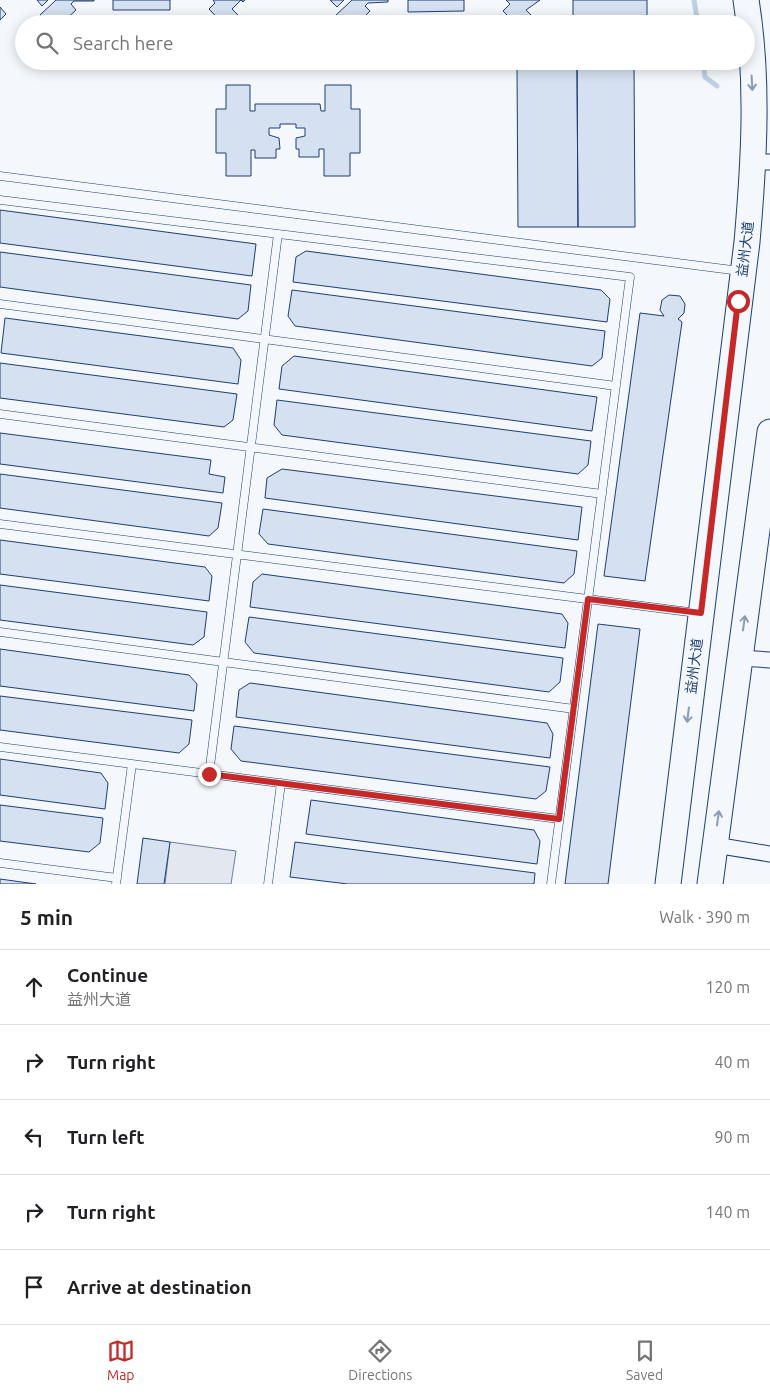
<!DOCTYPE html>
<meta charset="utf-8">
<style>
body{margin:0;font-family:Ubuntu,"Noto Sans SC",sans-serif;background:#f6f6f6;color:#202124}
.stop{position:absolute;width:15px;height:15px;margin:-11px;border:4px solid #c62828;border-radius:50%;background:#fff}
.stop.end{background:#c62828;border-color:#fff;box-shadow:0 1px 5px #0008}
.list{margin:0;padding:0;list-style:none}
h2{display:flex;justify-content:space-between;align-items:center;height:65px;margin:0;padding:0 20px;font-size:21px}
h2 small{font-size:16px;font-weight:400;color:#757577}
.list li{display:grid;grid-template-columns:32px 1fr auto;gap:15px;align-items:center;box-sizing:border-box;height:75px;padding:0 20px;border-top:1px solid #e0e0e0}
.list b{display:block;font-size:19px;white-space:nowrap}
.list p{margin:0;font-size:16px;white-space:nowrap;color:#757577}
.list em{font-size:16px;font-style:normal;color:#757577}
.icon{flex:none;width:28px;height:28px;fill:none;stroke:currentColor;stroke-width:2;stroke-linecap:round;stroke-linejoin:round}
.map{position:relative;flex:none;width:770px;height:884px;overflow:hidden}
.search{position:absolute;background:#fff;box-shadow:0 2px 12px #0003;left:15px;right:15px;top:15px;height:55px;display:flex;align-items:center;gap:12px;box-sizing:border-box;padding:0 18px;border-radius:28px;color:#757577;font-size:19px}
.sheet{height:440px;background:#fff}
nav{display:flex;justify-content:space-around;align-items:center;box-sizing:border-box;height:70px;border-top:1px solid #e0e0e0;background:#fff;font-size:14px;color:#757577}
nav a{display:grid;justify-items:center;gap:2px}
nav .on{color:#c62828}
.map>svg:first-child{display:block}
.parking{fill:#e3e8f0;stroke:#687fa3}
.lines{fill:none;stroke-linecap:round;stroke-linejoin:round}
.stream{stroke:#bed0e5;stroke-width:5}
.building{fill:#d5e0f0;stroke:#1d3f73}
.service-casing{stroke:#1d3f73;stroke-width:9}
.minor-casing{stroke:#1d3f73;stroke-width:17}
.primary-casing{stroke:#1d3f73;stroke-width:27}
.service{stroke:#f4f7fb;stroke-width:8}
.minor{stroke:#f4f7fb;stroke-width:15}
.primary{stroke:#f4f7fb;stroke-width:25}
.oneway{stroke:#889bb7}
.route{stroke:#c62828;stroke-width:6}
.labels{text-anchor:middle;dominant-baseline:central;stroke-width:4;stroke-linejoin:round;paint-order:stroke}
.street-label{font-size:14px;fill:#1d3f73;stroke:#f4f7fb}
</style>
<div class="map">
<svg width="770" height="884" viewBox="0 0 770 884">
<rect width="100%" height="100%" fill="#f4f7fb"/>
<path class="parking" d="M170 842 236 851 231 884H165Z"/>
<g class="lines">
<path class="stream" d="M694 0 698 24
M703 61 705 77 717 86"/>
</g>
<path class="building" d="M37 0H48L42 6Z
M56 0H94V1H74L71 4 76 10 61 24H49L40 15Z
M113 0H170V10H113Z
M213 0H245L243 2 241 0 232 9 240 17 232 24H223L209 9 215 3Z
M330 0H344L337 7Z
M352 0H388V2L368 3 365 6 370 11 357 24H342L335 16Z
M408 0H464V11L408 12Z
M506 0H540L526 10 534 18 528 24H516L503 11 510 4Z
M573 0H647V24H573Z
M0 7 6 14 0 20Z
M634 65 635 227H578L577 66Z
M517 66H577L578 227H518Z
M226 85H250V111H255V104H320L321 111H325V85H351V109H360V153H350V176H324V149H319V157H299V149H296V138L305 136V128H296V124H280V128H269V135L279 138 280 149H276V158H255V150H251V176H226V153H216V109H226Z
M0 210 256 244 252 276 0 243Z
M306 251 601 290 610 299 607 322 293 282 296 257Z
M0 252 251 285 248 311 238 319 0 287Z
M292 290 605 331 602 358 592 366 295 326 288 316Z
M669 295 680 296 685 304 684 313 678 319 682 322 645 581 604 576 640 313 664 316 660 310 662 300Z
M5 318 233 348 241 360 238 384 1 353Z
M294 356 597 397 592 431 279 389 282 366Z
M0 363 237 394 233 420 224 427 0 398Z
M277 400 591 441 588 465 578 474 282 435 274 425Z
M0 433 211 460 209 474 225 477 223 493 0 464Z
M282 469 582 507 578 540 265 498 267 478Z
M0 474 222 503 218 528 209 536 0 508Z
M263 509 577 551 574 574 564 583 268 544 259 534Z
M0 540 205 567 212 576 209 601 0 574Z
M262 574 562 614 568 623 565 648 250 607 253 582Z
M0 585 207 612 204 637 193 645 0 620Z
M249 617 563 658 560 682 549 692 254 653 245 642Z
M598 624 640 629 608 884H565Z
M0 649 189 675 197 684 194 711 0 686Z
M250 683 547 723 553 734 550 758 236 717 239 690Z
M0 696 192 720 189 744 179 753 0 730Z
M234 726 550 767 546 791 536 799 241 761 231 749Z
M0 759 101 773 108 783 105 809 0 795Z
M311 800 534 830 540 841 537 864 306 834Z
M0 805 103 818 100 843 89 852 0 841Z
M143 838 170 842 164 884H137Z
M295 842 535 873 534 884H348L290 877Z
M0 879 36 884H0Z"/>
<g class="lines">
<g class="service-casing">
<path id="service" d="M0 176 740 271
M0 200 630 277 551 884
M0 304 616 386
M0 414 602 494
M0 524 697 613
M0 632 574 709
M0 747 559 819
M209 774 278 234
M0 863 117 878
M116 884 132 764
M268 884 281 783"/>
</g>
<g class="minor-casing">
<path id="minor" d="M752 162H770
M740 658 770 660
M715 845 770 854"/>
</g>
<g class="primary-casing">
<path id="primary" d="M668 884 747 242C754 162 759 79 746 0
M710 884 770 432"/>
</g>
<use href="#service" class="service"/>
<use href="#minor" class="minor"/>
<use href="#primary" class="primary"/>
</g>
<defs><path id="oneway-shaft" d="M-6 0H5M1.5-3L5.5 0L1.5 3" fill="none" stroke-width="1.6" stroke-linecap="round" stroke-linejoin="round" transform="scale(1.25)"/></defs>
<g class="oneway">
<use href="#oneway-shaft" transform="translate(752 83) rotate(87)"/>
<use href="#oneway-shaft" transform="translate(744 623) rotate(-82)"/>
<use href="#oneway-shaft" transform="translate(688 715) rotate(97)"/>
<use href="#oneway-shaft" transform="translate(718 818) rotate(-82)"/>
</g>
<g class="lines">
<path class="route" d="M209 774 559 819 588 599 701 613 738 301"/>
</g>
<g class="labels">
<g class="street-label">
<text transform="translate(745 249) rotate(-83)">益州大道</text>
<text transform="translate(694 666) rotate(-83)">益州大道</text>
</g>
</g>
</svg>
<div class="stop" style="left:738px;top:301px"></div>
<div class="stop end" style="left:209px;top:774px"></div>
<div class="search"><svg class="icon" aria-label="search" viewBox="0 0 24 24"><circle cx="10" cy="10" r="6"/><path d="M15 15l6 6"/></svg>Search here</div>
</div>
<section class="sheet">
<h2>5 min<small>Walk · 390 m</small></h2>
<ul class="list">
<li><svg class="icon" aria-label="ahead" viewBox="0 0 24 24"><path d="M12 20V5M6 11l6-6 6 6"/></svg><div><b>Continue</b><p>益州大道</p></div><em>120 m</em></li>
<li><svg class="icon" aria-label="right" viewBox="0 0 24 24"><path d="M7 20v-9h11M14 6l5 5-5 5"/></svg><div><b>Turn right</b></div><em>40 m</em></li>
<li><svg class="icon" aria-label="left" viewBox="0 0 24 24"><path d="M17 20v-9H6M10 6l-5 5 5 5"/></svg><div><b>Turn left</b></div><em>90 m</em></li>
<li><svg class="icon" aria-label="right" viewBox="0 0 24 24"><path d="M7 20v-9h11M14 6l5 5-5 5"/></svg><div><b>Turn right</b></div><em>140 m</em></li>
<li><svg class="icon" aria-label="arrive" viewBox="0 0 24 24"><path d="M6 21V4h12l-3 4 3 4H6"/></svg><div><b>Arrive at destination</b></div></li>
</ul>
</section>
<nav>
<a class="on"><svg class="icon" aria-label="map" viewBox="0 0 24 24"><path d="M3 6l6-2 6 2 6-2v14l-6 2-6-2-6 2zM9 4v14M15 6v14"/></svg>Map</a>
<a><svg class="icon" aria-label="directions" viewBox="0 0 24 24"><path d="M12 3l9 9-9 9-9-9zM9 14v-3h6M13 9l2 2-2 2"/></svg>Directions</a>
<a><svg class="icon" aria-label="saved" viewBox="0 0 24 24"><path d="M7 4h10v16l-5-4-5 4z"/></svg>Saved</a>
</nav>
